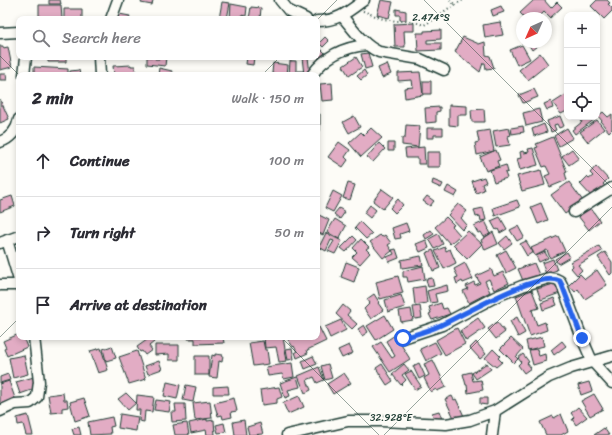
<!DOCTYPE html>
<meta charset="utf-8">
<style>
body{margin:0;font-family:Sriracha,sans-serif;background:#f2f2f3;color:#2b2b33}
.controls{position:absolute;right:12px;top:12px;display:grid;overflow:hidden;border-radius:8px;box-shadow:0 2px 6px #0003}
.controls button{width:36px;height:36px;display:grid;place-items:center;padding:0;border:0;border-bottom:1px solid #e1e1e2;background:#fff;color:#2b2b33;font:20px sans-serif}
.compass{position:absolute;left:516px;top:12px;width:36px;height:36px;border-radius:50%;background:#fff;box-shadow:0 2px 6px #0003;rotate:225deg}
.stop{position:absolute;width:12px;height:12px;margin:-9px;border:3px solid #2563eb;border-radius:50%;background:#fff}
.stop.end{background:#2563eb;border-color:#fff;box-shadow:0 1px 4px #0008}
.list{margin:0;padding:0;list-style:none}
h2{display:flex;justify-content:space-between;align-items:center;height:52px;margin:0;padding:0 16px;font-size:17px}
h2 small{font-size:13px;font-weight:400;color:#7c7c81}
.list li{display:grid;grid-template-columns:26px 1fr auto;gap:12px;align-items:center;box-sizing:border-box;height:72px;padding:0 16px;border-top:1px solid #e1e1e2}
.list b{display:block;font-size:15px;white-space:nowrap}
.list em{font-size:13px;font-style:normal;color:#7c7c81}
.icon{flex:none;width:22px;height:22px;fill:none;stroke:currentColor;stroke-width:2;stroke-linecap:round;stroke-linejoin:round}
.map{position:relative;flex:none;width:612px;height:435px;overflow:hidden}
.search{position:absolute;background:#fff;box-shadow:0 2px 6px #0003;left:16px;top:16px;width:304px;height:44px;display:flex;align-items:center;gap:10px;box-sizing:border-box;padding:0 14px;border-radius:8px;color:#7c7c81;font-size:15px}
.panel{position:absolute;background:#fff;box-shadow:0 2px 6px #0003;left:16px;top:72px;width:304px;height:268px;border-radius:8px}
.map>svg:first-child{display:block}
.building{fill:#e2acc4;stroke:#1f3d34}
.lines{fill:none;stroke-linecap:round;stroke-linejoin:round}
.minor-casing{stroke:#1f3d34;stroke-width:13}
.path{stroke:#1f3d34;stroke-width:2;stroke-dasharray:1 3;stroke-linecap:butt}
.minor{stroke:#fdfcf7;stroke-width:10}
.route{stroke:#2563eb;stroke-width:5}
.ticks{fill:none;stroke:#1f3d34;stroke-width:1;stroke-opacity:0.45}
.ticks-label{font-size:10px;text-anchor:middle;fill:#1f3d34;stroke:#fdfcf7;stroke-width:3.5;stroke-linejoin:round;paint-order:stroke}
</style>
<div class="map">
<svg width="612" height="435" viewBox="0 0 612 435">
<rect width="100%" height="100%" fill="#fdfcf7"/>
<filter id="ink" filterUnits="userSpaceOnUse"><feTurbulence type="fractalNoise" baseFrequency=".025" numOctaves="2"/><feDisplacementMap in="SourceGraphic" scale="8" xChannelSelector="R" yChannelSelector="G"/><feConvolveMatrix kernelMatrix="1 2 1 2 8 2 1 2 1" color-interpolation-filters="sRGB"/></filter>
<g filter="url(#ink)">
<path class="building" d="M49 0H60L61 4H49Z
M142 0H153L152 5 141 3Z
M381 0 393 2 389 18 377 15Z
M534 0H544L551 8 557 2 562 7 550 18 544 12 538 18H525L520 13Z
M597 0H607L610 3 608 4 612 8V11L604 19 591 6Z
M222 2 230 3 227 19H219Z
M231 4 247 7 246 16 241 15 240 19H230Z
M39 5H61L62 19H39Z
M501 6 504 12 493 16 491 10Z
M251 7 261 8 260 19H249Z
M64 9H82V19H64Z
M396 9 406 11V20H400V15H396Z
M119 14 130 16 129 19H118Z
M500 22 503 35 485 38 483 25Z
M414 23V31H404L405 47H395L394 24Z
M441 30V39L427 40V43H441V50L418 51 417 33H424V31Z
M325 37 329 41 323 47 319 43Z
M463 37 479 44 485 42 486 55 490 56 494 68 486 69 485 63H483L480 72 455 52Z
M527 42H540L541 43 532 50Z
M317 45 327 55 322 61 317 56Z
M522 45 530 59 517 65 510 50Z
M0 46H3V48L8 47 12 67 0 70Z
M368 53 372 67 365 69 361 54Z
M540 53 548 64 528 80 519 70Z
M48 57H66V62H48Z
M147 57H155V59H159V57H166L165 66 147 64Z
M247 57H254L253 65 246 64Z
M302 57H308L310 74 304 75Z
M356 57 362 67 349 76 343 66Z
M290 61H296V71H303V75H289Z
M273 63 288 65 287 75 272 73Z
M387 64 391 74 382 78 378 68Z
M131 65V66H135L136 75H114L113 66Z
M34 67 68 69V75H34Z
M159 68 172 71 171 75H158Z
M79 70 80 75H70V71Z
M364 70 367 75 361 80 357 76Z
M420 72 423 95 405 98 404 88 413 87 412 80 398 81V73Z
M0 74H6L7 80H0Z
M423 81H431V94H423Z
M332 83 333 100 322 101 320 84Z
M534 89 538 97 523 103 519 95Z
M567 94V111L561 114 553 103Z
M0 99 9 119 0 123Z
M551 101 553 108 547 110 544 104Z
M449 105 467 106V115H458V126L449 125Z
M440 107V111L436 112V122L426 123 425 108Z
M484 109 485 122H472L471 110Z
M539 109 542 122 526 126 523 113Z
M603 112 608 117 612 114V129L609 132 601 122 602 121 598 116Z
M317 114H320V131H317Z
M354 116 360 127 349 133 343 122Z
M560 116 564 126 559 128 557 124 554 125 556 130 551 132 547 121Z
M584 117H594L595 119 575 134 572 130 582 122 581 120Z
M597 120 604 129 588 142 580 132Z
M544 124 547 132 534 136 532 129Z
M406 125 420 126 418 147 402 145V138H405Z
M523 126 524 132 512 134 511 128Z
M371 128 382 138 361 157 349 143 361 132 364 135Z
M427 128H443V135H434V138H427Z
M509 128 511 135 508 136 510 145 496 147 493 131Z
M567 128 573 138 559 146 554 136Z
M490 130 494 151 477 155 475 143 479 142 477 132Z
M553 137 567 172 565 173 567 180 550 187 545 176 550 174 546 166 543 167 535 148 538 147 536 144Z
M339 142 350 150 345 157 348 160 343 167 328 157Z
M379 143 385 149 373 162 367 157Z
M388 143H394V151H388Z
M424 147 425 164H418V158H406L405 149Z
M533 148 538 165 520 170 517 159 521 158 520 152 523 151 524 153 529 152 528 149Z
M572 149 579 158 569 165 562 156Z
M496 150 500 160 497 161 499 166 486 171 480 157Z
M427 152H440V167H427Z
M506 165 508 172 505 173 507 178 494 182 490 170Z
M596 166 608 179 603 184 605 186 593 198 580 184 587 177 589 179 593 176 590 173Z
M541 170 545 185 522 191 517 176Z
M484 177 486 182 482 184 484 190 476 193 472 181Z
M433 180 443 184 441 188 432 184Z
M569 182 583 201 565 214 551 195Z
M348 183 355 185 350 200 343 198Z
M448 186 458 192 455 197 445 192Z
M382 189 393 197 383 209 373 201Z
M333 191 342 196 333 212 325 208Z
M12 196 15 206 0 212V200Z
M427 196 434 201 430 206 423 201Z
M398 199 403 205 395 213 390 208Z
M517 200 520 207 495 216 493 208Z
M541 203 548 220 538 224 531 207Z
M458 204 467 211 461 218 467 225 462 230 448 215Z
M370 205 376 210 370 218 364 213Z
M590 207 600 221 589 230 578 216Z
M339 208 345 212 340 219 334 214Z
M483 208 486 220 481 221 480 216 476 217 474 210Z
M317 214 329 220 323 235 317 232Z
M446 217 454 225 452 226 460 235 450 244 435 227Z
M500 217 507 229 500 233 498 229 496 230 491 221Z
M335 219 346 226 339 239 327 232Z
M485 221 489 229 488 230 490 234 484 237 481 232 478 233 474 226Z
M360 222 372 234 366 239 355 228Z
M406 223 409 231 400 234 401 238 395 239 392 228Z
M518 226 524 237 517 241 510 230Z
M431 230 434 234 426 239 424 235Z
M468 231 482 244 467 259 453 245Z
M493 232 498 244 485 250 481 240Z
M326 233 342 241 335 254 328 251 334 241 331 240 326 251 319 247Z
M438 234 443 244 435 249 429 239Z
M380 235 382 237 385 235 391 243 388 245 392 251 383 258 370 242Z
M353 236 357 240 346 252 341 248Z
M507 236 512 243 504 249 499 243Z
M558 236 565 251 550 258 547 250 535 256 531 248Z
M361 239 369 247 366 249 370 253 360 264 352 257 357 252 353 248Z
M426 240 429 248 420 252 416 244Z
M526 241 533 252 527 256 520 244Z
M599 246 602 251 578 265 582 270 577 275 571 268 573 266 571 262Z
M445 247 446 251 450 249 456 263 444 269 435 251Z
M396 249 399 258 389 262 387 257 394 254 392 250Z
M433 250 440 268 433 271 426 253Z
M506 250 516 268 506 273 497 255Z
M545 252 548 258 539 262 536 256Z
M567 252 570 257 558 264 555 259Z
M605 252 612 262V273L610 275 598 257Z
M421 256 423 265 402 268 401 260Z
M553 259 557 270 546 274 542 263Z
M346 262 359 267 354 282 341 277Z
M465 263 473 279 463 283 462 281 457 284 455 278 458 277 454 269Z
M534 263 540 277 524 283 518 269Z
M423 266 425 279 408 282 407 277H403V271Z
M491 269 494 276 503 272 509 283 494 290 489 279 485 281 490 292 469 303 463 291 468 289 466 286 474 282 475 285 480 283 476 276Z
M597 270 607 285 585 299 578 289 575 292 569 285 580 274 585 279Z
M398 276 403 293 380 299 376 282Z
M432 278 434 286 428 287 426 279Z
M557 283 560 293 541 300 537 289Z
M447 285 448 291 435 294 437 302 430 303 427 291Z
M425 286 427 303 415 305 413 288Z
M532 290 539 308 532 310 537 325 545 322 547 330 530 336 516 296Z
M374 294 379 302 378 303 383 310 371 319 364 309 370 303 367 299Z
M401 295 405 307 388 312 385 300Z
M554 298 557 305 543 310 541 303Z
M441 303 443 309 447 308 450 314 432 320 429 314 431 313 429 307Z
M343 305 350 311 347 315 357 324 352 329 336 314Z
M420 306 422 318 415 319 413 307Z
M411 309 413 320 401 322 399 311Z
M385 315 393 329 376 340 367 326Z
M517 317 525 333 518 337 510 321Z
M478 318 485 328 466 341 460 331Z
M341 320 346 330 330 338 325 327Z
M497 322 505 332 496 339 488 329Z
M364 325 368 332 362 336 358 329Z
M319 327 326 341 307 350 308 353 297 358 295 352H297L294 346 293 347 287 338 317 337V328Z
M457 328 465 344 445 355 436 340Z
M19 334V337H23L27 347 7 356 4 349 6 348 3 341Z
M395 335 410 359 390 372 373 347 381 342 392 358 395 356 386 341Z
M151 337 154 342 149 346 152 350 145 355 142 351 140 352 137 347Z
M188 337H223L224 343 195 344V339H188Z
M264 337H283L287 361 279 362 276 347 265 348Z
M542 337 544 346 528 350 526 341Z
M511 338 523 349 516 357 518 359 514 363 500 349Z
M263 341 265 350H267L269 364 253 366 249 343Z
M562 341 566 346 554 355 551 350Z
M435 342 441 353 426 361 420 349Z
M476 342 486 354 480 359 470 348Z
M155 345H179V360H169V354L155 355Z
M349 345 353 353 342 358 338 350Z
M112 346 116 358 106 361 103 349Z
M101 348 108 370 98 373 90 351Z
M292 348 294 359 288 360 286 349Z
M493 349 500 356 498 358 502 362 496 367 485 358Z
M537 349 539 356 545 354 546 361 533 365 529 350Z
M137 351 146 379 129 384 119 357Z
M215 354 223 355 222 362 219 361 217 378 209 377 212 355 215 356Z
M523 354 529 362 527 363 531 368 524 373 518 365 521 362 518 358Z
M24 355 28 374 13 378 9 358Z
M195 356H209V375H195Z
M313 356 317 364 305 369 302 361Z
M433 360 446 387 437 391 436 389 431 392 424 378 429 375 424 364Z
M159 361 162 369 148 374 145 366Z
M292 363 294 377 284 379 282 374 268 376 266 367Z
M419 363 425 376 419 379 413 366Z
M487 363 491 369 476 379 472 373Z
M328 364 332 378 325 380 321 366Z
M382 364 393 381 387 385 376 368Z
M404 364 409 370 402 375 406 380 401 385 392 374Z
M319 367 324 380 317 383 314 377 307 380 311 390 305 393 298 376Z
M411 371 421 386 415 390 405 374Z
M471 372 473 381 481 380 483 390 468 393 467 385H466L463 374Z
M344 373 351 383 333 394 327 384Z
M8 374 10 380 0 383V377Z
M34 377 37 388 20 394 16 382Z
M297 377 300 387 288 390 290 396 285 398 280 383Z
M9 381 15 398 0 404V384Z
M167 382 180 385 177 399 164 396Z
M589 382 592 391 581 395 578 385Z
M186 385 196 387 193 402 183 400Z
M228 386 229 394H213V387Z
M279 387 282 397 277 399V403L262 405 260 390Z
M63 393 64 400H67L68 407 62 408V412L51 413 48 395Z
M126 393 136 403 128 410 118 399Z
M594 394 603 409 590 416 581 401Z
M137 395 154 397 152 412 145 411 144 422 139 421 140 410H136Z
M299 396 304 407 288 414 283 403Z
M452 396 454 400 456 399 464 416 455 420 445 399Z
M84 398 90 416 75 421 70 402Z
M234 398 237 411 231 412 232 417 223 419 222 415 218 416 214 403Z
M480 398H487V405L480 404Z
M156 400 171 402 169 412 154 410Z
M210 401 212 418 195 420 193 403Z
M175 404H185L186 421 172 422 171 412H176Z
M578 407 587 417 576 425 572 419 574 417 571 413Z
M439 411 442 419 435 422 432 413Z
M120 414 138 417 136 431 118 428Z
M561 414 568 431 561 435H546L540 422 553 416 554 418Z
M28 415 33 435H26L23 424 18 425 17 418Z
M112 417 114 426 110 427 111 434 90 435 88 422Z
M207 419V421L214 420 215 435H207L206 430 191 433 189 423Z
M244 420 246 435H235L233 422Z
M187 423 189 435H175L173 425Z
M224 423 226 432 218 433 216 425Z
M260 423 263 434 249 435 247 427Z
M79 427 81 435H74L72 429Z
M604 428 609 435H594Z"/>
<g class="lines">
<g class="minor-casing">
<path id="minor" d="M280 0 289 11 306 19
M342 16C353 29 363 45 379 52L420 59 444 70
M111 19 118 0
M317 21C338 21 348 12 364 0
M0 33 19 32
M99 57 100 75
M24 75 26 57
M312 75C325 56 344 47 367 45
M0 142C11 138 17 130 19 119
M574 212 612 188
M7 240 19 280
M0 243 19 236
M0 285H19
M403 338 442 325 495 297 522 286 549 278 556 279 560 281 562 285 582 338 592 361 612 383
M0 411 15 404 30 403 37 397 39 382 34 337
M287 435 348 421H381L446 424 470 420 495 411 549 377 571 368 612 356
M492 435 495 411"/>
</g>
<path class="path" d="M450 0 455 5
M363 11 383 19 397 21H411L424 25 433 20 446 10 463 0"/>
<use href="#minor" class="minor"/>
</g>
</g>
<g class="lines" filter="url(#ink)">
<path class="route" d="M403 338C416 334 429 331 441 325 464 315 538 270 560 281L562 285 582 338"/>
</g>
<path class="ticks" d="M424 0 612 188M317 20 337 0M0 56 19 75M262 75 280 57M0 337 19 318M281 337 379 435M384 435 612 207"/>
<g class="ticks-label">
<text x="431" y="21">2.474°S</text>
<text x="391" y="421">32.928°E</text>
</g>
</svg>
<div class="controls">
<button>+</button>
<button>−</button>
<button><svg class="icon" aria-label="locate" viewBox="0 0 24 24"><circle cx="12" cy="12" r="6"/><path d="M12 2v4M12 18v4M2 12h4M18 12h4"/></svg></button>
</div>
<svg class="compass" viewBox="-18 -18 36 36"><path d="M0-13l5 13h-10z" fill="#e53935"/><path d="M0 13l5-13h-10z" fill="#7c7c81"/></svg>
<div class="stop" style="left:403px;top:338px"></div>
<div class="stop end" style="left:582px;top:338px"></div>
<div class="search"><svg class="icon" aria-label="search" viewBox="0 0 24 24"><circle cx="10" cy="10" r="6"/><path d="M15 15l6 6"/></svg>Search here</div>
<section class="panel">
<h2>2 min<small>Walk · 150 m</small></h2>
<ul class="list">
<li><svg class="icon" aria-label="ahead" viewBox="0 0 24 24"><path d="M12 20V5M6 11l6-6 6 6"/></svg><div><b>Continue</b></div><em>100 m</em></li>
<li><svg class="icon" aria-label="right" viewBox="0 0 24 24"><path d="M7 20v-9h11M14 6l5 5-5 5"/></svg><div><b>Turn right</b></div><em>50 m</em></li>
<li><svg class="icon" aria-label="arrive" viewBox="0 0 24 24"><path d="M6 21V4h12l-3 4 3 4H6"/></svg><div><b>Arrive at destination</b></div></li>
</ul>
</section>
</div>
